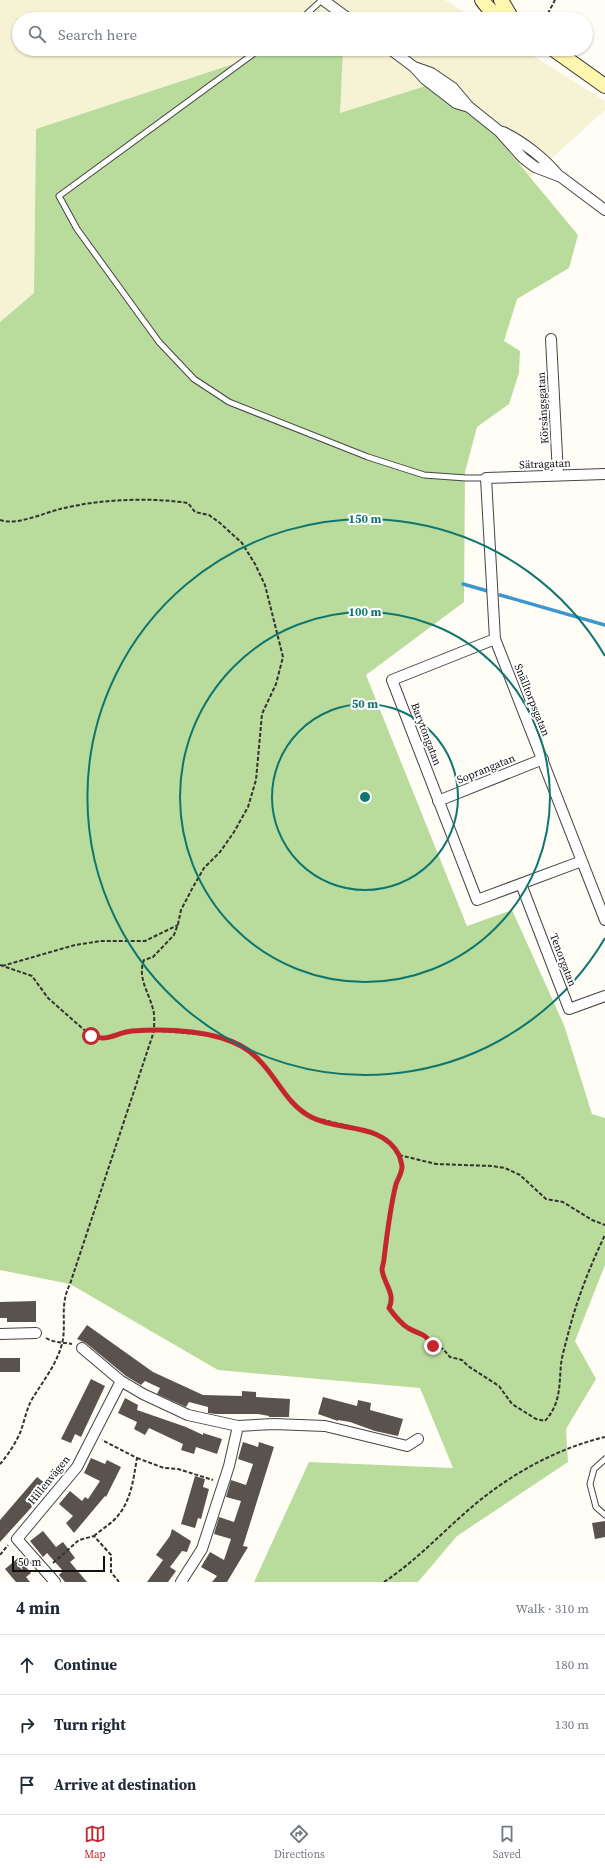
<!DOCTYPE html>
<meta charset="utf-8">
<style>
body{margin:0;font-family:"Source Serif 4",serif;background:#f6f6f7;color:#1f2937}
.scale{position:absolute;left:12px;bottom:10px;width:93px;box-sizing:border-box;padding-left:4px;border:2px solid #111;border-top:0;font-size:11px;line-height:14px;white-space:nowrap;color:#111;-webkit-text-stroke:3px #fff;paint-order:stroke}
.stop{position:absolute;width:12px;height:12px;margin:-9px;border:3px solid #c4262e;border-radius:50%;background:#fff}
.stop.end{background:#c4262e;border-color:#fff;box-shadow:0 1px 4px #0008}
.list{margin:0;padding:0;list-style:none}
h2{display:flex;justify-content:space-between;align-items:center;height:52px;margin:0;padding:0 16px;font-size:17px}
h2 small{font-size:13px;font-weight:400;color:#747a83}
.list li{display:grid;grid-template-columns:26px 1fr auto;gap:12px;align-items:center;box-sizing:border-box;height:60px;padding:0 16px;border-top:1px solid #e0e1e3}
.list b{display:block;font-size:15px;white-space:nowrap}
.list em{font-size:13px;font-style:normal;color:#747a83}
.icon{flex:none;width:22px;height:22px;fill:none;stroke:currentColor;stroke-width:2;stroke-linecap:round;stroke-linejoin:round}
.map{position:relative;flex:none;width:605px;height:1582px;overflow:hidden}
.search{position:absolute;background:#fff;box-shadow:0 1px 3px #0004;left:12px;right:12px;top:12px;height:44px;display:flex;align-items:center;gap:10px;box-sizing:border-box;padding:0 14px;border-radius:22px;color:#747a83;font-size:15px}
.sheet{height:232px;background:#fff}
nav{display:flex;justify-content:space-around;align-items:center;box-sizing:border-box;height:56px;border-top:1px solid #e0e1e3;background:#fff;font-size:11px;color:#747a83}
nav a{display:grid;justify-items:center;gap:2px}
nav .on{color:#c4262e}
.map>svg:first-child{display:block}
.farmland{fill:#f6f3d4}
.forest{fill:#b9dc9c}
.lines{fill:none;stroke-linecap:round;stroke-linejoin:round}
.stream{stroke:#3f96cf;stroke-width:3.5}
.building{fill:#5a524d}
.lane-casing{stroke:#444;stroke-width:7}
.street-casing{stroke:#444;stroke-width:12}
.secondary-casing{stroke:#333;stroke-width:16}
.path{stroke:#333;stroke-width:2;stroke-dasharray:4 2;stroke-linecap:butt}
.lane{stroke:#fff;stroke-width:5}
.street{stroke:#fff;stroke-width:10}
.secondary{stroke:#fff6b0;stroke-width:14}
.route{stroke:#c4262e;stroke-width:5}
.ring{fill:none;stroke:#0f766e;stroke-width:2}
.labels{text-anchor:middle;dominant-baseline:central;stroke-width:4;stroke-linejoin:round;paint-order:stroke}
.street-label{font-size:11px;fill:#111;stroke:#fff}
.centre{fill:#0f766e;stroke:#fff;stroke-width:2}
.ring-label{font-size:12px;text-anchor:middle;font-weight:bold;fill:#0f766e;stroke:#fff;stroke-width:4;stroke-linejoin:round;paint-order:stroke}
</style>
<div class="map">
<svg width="605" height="1582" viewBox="0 0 605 1582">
<rect width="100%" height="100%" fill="#fffdf5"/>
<path class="farmland" d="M0 0H445L475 19H19V49H279L36 129 34 293 0 322Z
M343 49H522L605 101V110L530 178 485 123 339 113Z"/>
<path class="forest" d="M279 49H343L340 113 432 84 485 123 578 235 569 268 517 299 504 341 520 351 519 373 509 404 477 427 465 472 464 602 366 675 467 926 512 910 564 1025 592 1114 605 1118V1265L575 1341 596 1379 566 1429 568 1462 457 1536 418 1582H254L309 1462 453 1468 420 1388 218 1370 70 1284 0 1270V322L34 293 36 129Z"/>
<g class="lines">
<path class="stream" d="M463 584 491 592
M500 595 605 625"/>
</g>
<path class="building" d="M36 1301V1322H7V1318H0V1302Z
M87 1325 153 1372 203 1395 242 1396V1391L256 1392V1397L290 1399 289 1417H269V1416L258 1414H216L208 1413V1407L189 1402 186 1407 157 1394 160 1388 145 1381 141 1385 126 1376 86 1343 77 1339Z
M0 1358H20V1372H0Z
M91 1379 105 1386 81 1437 75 1434 71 1443 61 1439Z
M323 1397 357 1406 358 1400 371 1403 370 1410 403 1419 398 1436 375 1431 350 1422 338 1420V1421L318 1414Z
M125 1398 138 1405 137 1410 186 1427 203 1435V1433L222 1439 217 1454 196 1447 194 1454 181 1450 183 1444 149 1428 145 1435 134 1429 137 1422 118 1413Z
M243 1442 258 1447 259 1442 274 1447 243 1546 248 1547 227 1582H212L217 1576 201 1567 210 1552 224 1560 231 1539 214 1534 219 1517 234 1522 241 1501 226 1497 231 1480 246 1485 253 1464 238 1459Z
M91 1458 105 1464 107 1460 121 1467 106 1497 105 1496 74 1533 66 1523 73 1516 59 1504 70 1491 82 1501 85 1497 88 1499 100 1481 84 1473Z
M195 1476 205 1479 203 1487 209 1489 201 1519 198 1518 195 1528 181 1524Z
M37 1477 50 1487 0 1542V1520Z
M605 1521V1537L595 1539 592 1523Z
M172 1529 191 1541 187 1552 182 1551 170 1567 176 1571 168 1582H147L163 1560 156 1555 170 1536Z
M43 1531 56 1547 63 1542 75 1558 70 1562 87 1582H65L59 1575 63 1571 47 1553 43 1557 30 1541Z
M18 1558 31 1573 26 1577 30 1582H16L5 1569Z"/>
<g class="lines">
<g class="lane-casing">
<path id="lane" d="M301 19 322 0
M260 49 59 196 77 229 159 342 194 379 229 402 368 457 424 475 466 478H486
M605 1459 594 1469 590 1484 596 1507 605 1515"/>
</g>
<g class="street-casing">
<path id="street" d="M323 0 349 19
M390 49 414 67 425 79 456 103 469 107
M414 67 431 73 453 88 469 107 499 131 523 158 535 167 561 177 605 210
M503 132C524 142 545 159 559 176
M551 339 558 475
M605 474 486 478 495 639 605 920
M495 639 392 680 477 900 582 861
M438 801 543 759
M521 884 569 1009 605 996
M0 1334 36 1333
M82 1348 121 1381 143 1394 188 1415 238 1426 274 1424 325 1426 407 1446 418 1439
M55 1582 17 1539 77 1467 121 1381
M181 1582 202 1549 229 1466 238 1426"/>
</g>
<g class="secondary-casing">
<path id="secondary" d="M482 0C490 11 496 17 510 19
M501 0 512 19
M553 49 605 86"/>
</g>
<path class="path" d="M545 19 555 0
M0 520C16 526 44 513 60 509 67 507 76 506 84 504 118 499 154 498 188 503L195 512 209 515 220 523 242 543 255 564 265 585 283 657 276 684 262 714 256 780 248 807 234 832 220 852 204 868 193 887 181 910 178 924 174 935 153 957 144 960C137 977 149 993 153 1009 155 1015 154 1024 154 1031L70 1284C59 1306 67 1323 62 1344 56 1366 42 1382 31 1401 26 1411 24 1423 20 1433 15 1444 8 1455 0 1464
M0 965 32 976 48 998 91 1036 101 1039 111 1038 125 1032 148 1030 207 1035 223 1039 244 1048 259 1059 282 1091 295 1105 311 1117 353 1127 387 1139 399 1155 402 1168 393 1199 382 1270 391 1294V1303L389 1308 396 1318 408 1328 426 1336 433 1346 443 1349 450 1357 462 1360 468 1366 499 1386 512 1404 536 1419 545 1421C561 1403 559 1386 561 1364 562 1356 565 1346 567 1338 576 1302 589 1268 605 1235
M2 966 75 945 101 941H145L178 925
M399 1155 436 1164 492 1166 505 1168 520 1175 546 1199 563 1202 592 1220 605 1225
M46 1338C54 1343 62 1342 72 1344
M137 1458 164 1468 178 1469 213 1480
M94 1536C100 1531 107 1526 113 1521 131 1504 133 1481 137 1458L102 1440
M0 1555 8 1545
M53 1563 79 1540 94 1536 111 1555V1572L119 1582
M384 1582C422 1557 452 1521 488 1494 522 1468 563 1447 605 1437"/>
<use href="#lane" class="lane"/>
<use href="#street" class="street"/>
<use href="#secondary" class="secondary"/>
</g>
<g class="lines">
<path class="route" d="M91 1036C109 1042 115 1033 132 1031 160 1029 194 1030 222 1038 235 1042 249 1049 258 1059 277 1077 286 1104 311 1117 339 1132 382 1122 399 1155 400 1158 402 1164 402 1167 402 1172 398 1179 396 1184 390 1208 387 1234 384 1259 384 1262 382 1267 382 1270 384 1284 396 1294 389 1308 394 1315 400 1323 408 1328 422 1336 423 1331 433 1346"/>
</g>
<g class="ring">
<circle cx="365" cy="797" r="93"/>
<circle cx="365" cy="797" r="185"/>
<path d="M605 938A278 278 0 1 1 605 656"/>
</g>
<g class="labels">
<g class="street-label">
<text transform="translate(543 408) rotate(-93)">Körsångsgatan</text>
<text transform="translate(545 464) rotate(-2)">Sätragatan</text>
<text transform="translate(532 700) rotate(68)">Snälltorpsgatan</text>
<text transform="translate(426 734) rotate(69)">Barytongatan</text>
<text transform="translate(486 769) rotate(-22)">Soprangatan</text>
<text transform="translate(563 960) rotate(69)">Tenorgatan</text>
<text transform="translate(49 1480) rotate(-51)">Hillenvägen</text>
</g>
</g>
<circle cx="365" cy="797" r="6" class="centre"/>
<g class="ring-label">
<text x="365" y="523">150 m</text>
<text x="365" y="616">100 m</text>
<text x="365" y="708">50 m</text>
</g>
</svg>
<div class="scale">50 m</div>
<div class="stop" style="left:91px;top:1036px"></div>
<div class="stop end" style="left:433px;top:1346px"></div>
<div class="search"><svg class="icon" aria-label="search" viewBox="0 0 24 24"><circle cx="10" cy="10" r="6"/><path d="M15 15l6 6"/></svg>Search here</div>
</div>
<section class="sheet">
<h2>4 min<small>Walk · 310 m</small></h2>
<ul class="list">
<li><svg class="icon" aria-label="ahead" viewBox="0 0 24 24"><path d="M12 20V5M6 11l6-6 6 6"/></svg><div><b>Continue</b></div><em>180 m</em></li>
<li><svg class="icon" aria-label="right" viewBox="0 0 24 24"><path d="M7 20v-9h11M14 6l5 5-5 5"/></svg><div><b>Turn right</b></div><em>130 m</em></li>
<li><svg class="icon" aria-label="arrive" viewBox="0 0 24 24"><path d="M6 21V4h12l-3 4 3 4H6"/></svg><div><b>Arrive at destination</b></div></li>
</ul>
</section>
<nav>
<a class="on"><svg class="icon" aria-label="map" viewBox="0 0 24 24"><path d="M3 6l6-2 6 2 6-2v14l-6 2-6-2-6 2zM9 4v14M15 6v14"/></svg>Map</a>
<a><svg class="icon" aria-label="directions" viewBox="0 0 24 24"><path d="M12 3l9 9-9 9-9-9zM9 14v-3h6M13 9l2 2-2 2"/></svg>Directions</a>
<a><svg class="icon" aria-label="saved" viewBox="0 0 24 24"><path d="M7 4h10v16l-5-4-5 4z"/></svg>Saved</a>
</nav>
